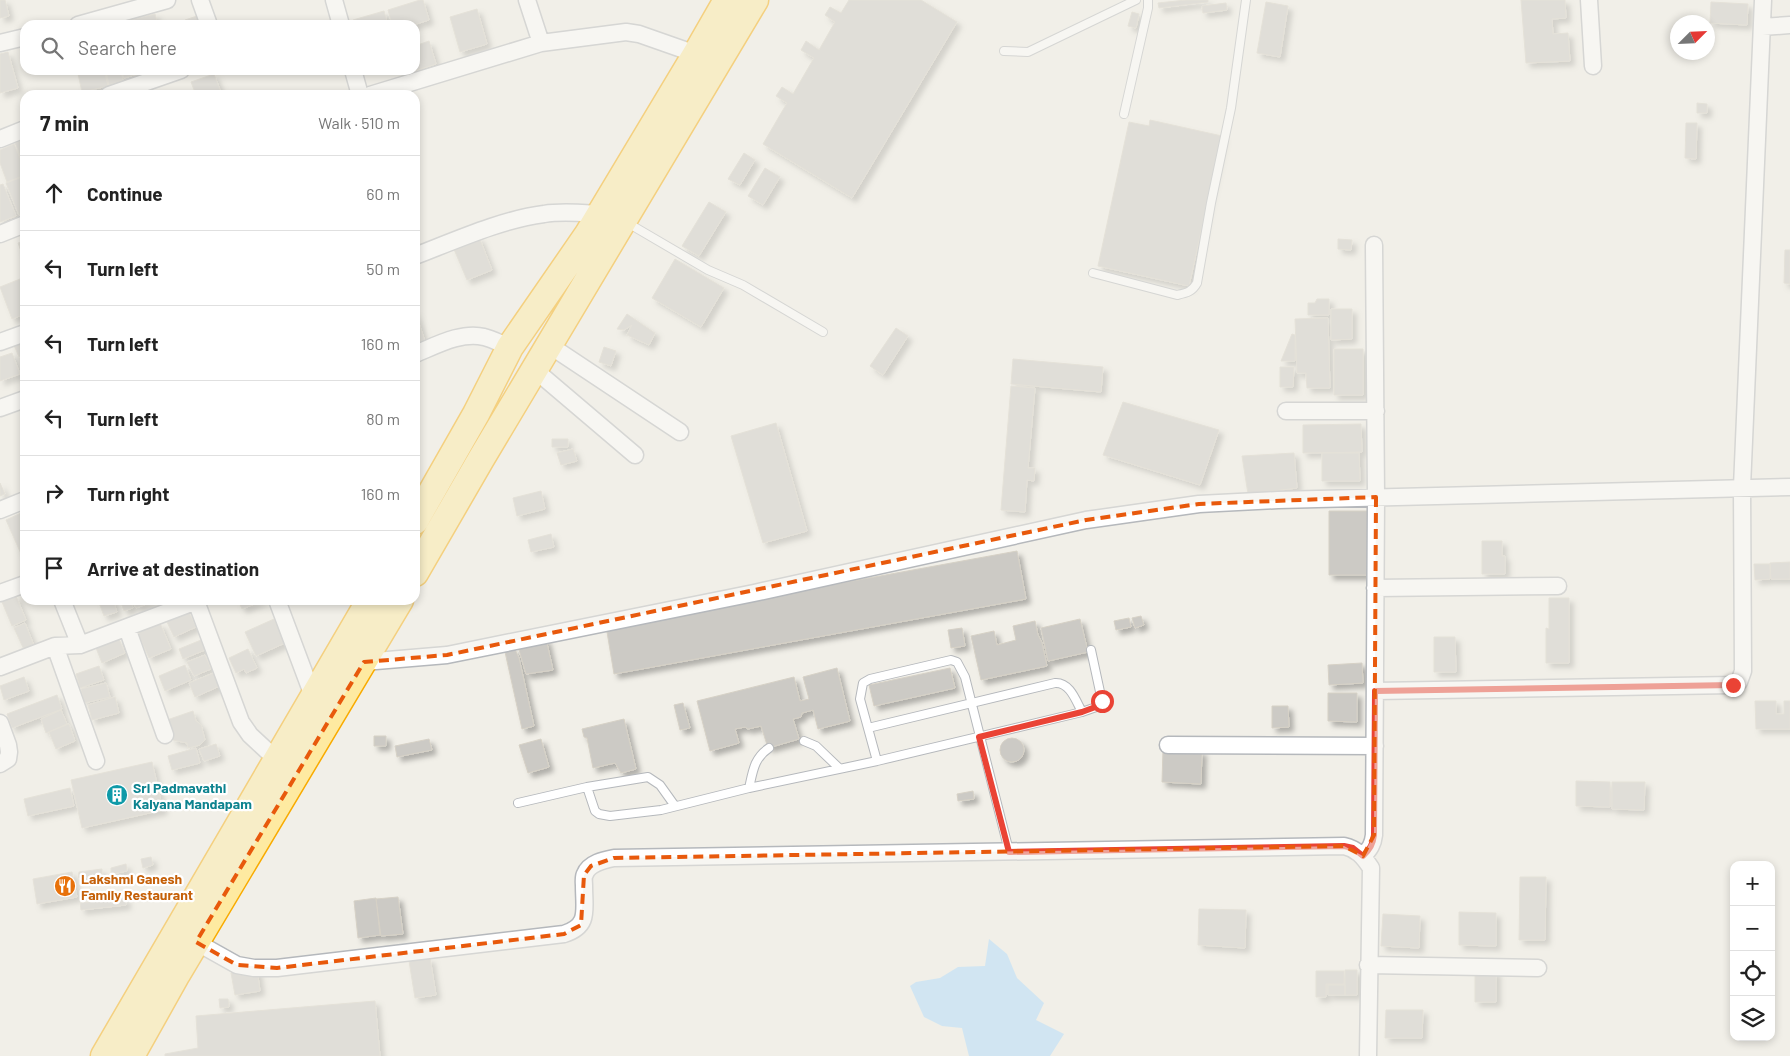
<!DOCTYPE html>
<meta charset="utf-8">
<style>
body{margin:0;font-family:Barlow,sans-serif;background:#f6f6f6;color:#222}
.controls{position:absolute;right:15px;bottom:15px;display:grid;overflow:hidden;border-radius:10px;box-shadow:0 2px 8px #0003}
.controls button{width:45px;height:45px;display:grid;place-items:center;padding:0;border:0;border-bottom:1px solid #e0e0e0;background:#fff;color:#222;font:25px sans-serif}
.compass{position:absolute;left:1670px;top:15px;width:45px;height:45px;border-radius:50%;background:#fff;box-shadow:0 2px 8px #0003;rotate:66deg}
.stop{position:absolute;width:15px;height:15px;margin:-11px;border:4px solid #ea4335;border-radius:50%;background:#fff}
.stop.end{background:#ea4335;border-color:#fff;box-shadow:0 1px 5px #0008}
.list{margin:0;padding:0;list-style:none}
h2{display:flex;justify-content:space-between;align-items:center;height:65px;margin:0;padding:0 20px;font-size:21px}
h2 small{font-size:16px;font-weight:400;color:#767676}
.list li{display:grid;grid-template-columns:32px 1fr auto;gap:15px;align-items:center;box-sizing:border-box;height:75px;padding:0 20px;border-top:1px solid #e0e0e0}
.list b{display:block;font-size:19px;white-space:nowrap}
.list em{font-size:16px;font-style:normal;color:#767676}
.icon{flex:none;width:28px;height:28px;fill:none;stroke:currentColor;stroke-width:2;stroke-linecap:round;stroke-linejoin:round}
.map{position:relative;flex:none;width:1790px;height:1056px;overflow:hidden}
.search{position:absolute;background:#fff;box-shadow:0 2px 8px #0003;left:20px;top:20px;width:400px;height:55px;display:flex;align-items:center;gap:12px;box-sizing:border-box;padding:0 18px;border-radius:15px;color:#767676;font-size:19px}
.panel{position:absolute;background:#fff;box-shadow:0 2px 8px #0003;left:20px;top:90px;width:400px;height:515px;border-radius:15px}
.map>svg:first-child{display:block}
.water{fill:#aadaff}
.building{fill:#cccac5;stroke:#d6d1c6;filter:url(#shadow)}
.lines{fill:none;stroke-linecap:round;stroke-linejoin:round}
.service-casing{stroke:#b5b8bc;stroke-width:10}
.minor-casing{stroke:#b5b8bc;stroke-width:19}
.trunk-casing{stroke:#f9ab00;stroke-width:29}
.service{stroke:#fff;stroke-width:8}
.minor{stroke:#fff;stroke-width:16}
.trunk{stroke:#feeaa1;stroke-width:26}
.route{stroke:#ea4335;stroke-width:6}
.marked{fill:none;stroke:#e8590c;stroke-width:4;stroke-dasharray:10 6;stroke-linejoin:round}
.labels{text-anchor:middle;dominant-baseline:central;stroke-width:4.5;stroke-linejoin:round;paint-order:stroke}
.culture-label{font-size:14px;font-weight:bold;fill:#0d838f;stroke:#fff;text-anchor:start}
.food-label{font-size:14px;font-weight:bold;fill:#c56008;stroke:#fff;text-anchor:start}
</style>
<div class="map">
<svg width="1790" height="1056" viewBox="0 0 1790 1056">
<defs>
<filter id="shadow"><feDropShadow dx="4.5" dy="4.5" stdDeviation="2.5" flood-color="#0004"/></filter>
</defs>
<rect width="100%" height="100%" fill="#f1efe8"/>
<path class="water" d="M989 939 1007 954 1017 978 1044 1003 1036 1020 1064 1034 1050 1056H969L962 1028 942 1026 924 1017 910 986 916 982 940 978 958 967 985 966Z"/>
<path class="building" d="M0 0H5L9 16 0 18Z
M420 0H423L429 20 413 25H392L388 10Z
M849 0H921L957 22 852 198 763 144 787 103 776 96 782 87 793 94 814 58 801 50 806 41 819 50 835 22 825 15 830 7 841 13Z
M1186 0H1208V2L1159 8 1158 3Z
M1521 0H1565L1566 18 1552 19 1553 34 1568 33 1570 61 1526 63Z
M1266 2 1288 6 1280 57 1257 53Z
M1711 2 1748 4 1747 25 1710 23Z
M1226 3 1227 10 1203 13 1202 6Z
M477 9 487 44 460 52 450 17Z
M384 11 388 25H355L353 20Z
M1132 12 1139 14 1136 28 1128 26Z
M155 14 158 25H110Z
M200 15 203 25H186L185 20Z
M429 41 436 64 402 75 400 70H415V46Z
M8 52 18 88 0 93V54Z
M97 70H104L108 86 82 92 78 74Z
M109 70H120L123 80 109 85 106 71Z
M122 70H133L134 75 124 78Z
M133 70H143L144 73 135 76Z
M214 74 222 95H196L191 82Z
M1697 103 1707 104V113H1697Z
M1150 120 1222 136 1189 286 1098 266 1129 122 1149 126Z
M1686 123H1697L1696 159 1685 158Z
M25 139V167L15 143Z
M14 144 25 170V175L7 182 0 163V150Z
M744 153 755 160 740 185 728 179Z
M765 168 780 177 763 205 748 196Z
M25 176V212L19 215 6 183Z
M3 184 16 216 0 222V185Z
M709 202 726 212 699 256 682 246Z
M479 237 492 270 467 280 453 247Z
M1338 239 1352 240 1351 250 1338 249Z
M25 241V262L18 243Z
M1785 250H1790V284L1784 283Z
M675 259 724 288 701 327 652 298Z
M25 277V314L12 319 0 287Z
M1317 299H1329V315H1308V303H1315Z
M1331 309H1352V339L1331 340Z
M415 312 425 341 415 345Z
M627 314 655 333 649 345 627 335 632 325 624 330 617 329Z
M1328 318 1330 388H1307L1306 373H1297L1295 319Z
M896 328 908 336 883 375 870 366Z
M1292 334 1295 335V361H1281Z
M25 338V355L19 357 13 343Z
M604 347 616 351 611 366 599 362Z
M1334 349H1363V395H1334Z
M12 353 20 374 0 381V357Z
M1013 359 1103 367 1101 392 1011 384Z
M1280 367H1294L1293 387H1280Z
M1011 386 1035 388 1028 468H1035L1034 481 1027 480 1025 512 1001 510Z
M1123 402 1219 430 1200 485 1103 455Z
M776 423 807 531 763 543 731 436Z
M1361 424 1362 452 1303 453V425Z
M552 439H568V447H552Z
M573 449 577 461 561 465 557 453Z
M1294 453 1297 488 1248 494 1242 456Z
M1322 453H1359L1360 481H1322Z
M0 483 5 494 0 496Z
M541 491 545 509 517 516 513 498Z
M1329 511H1367V575H1329Z
M21 513 25 522V563L6 520Z
M551 534 554 547 531 552 528 540Z
M1482 541H1502V556H1505V574H1482Z
M1017 551 1026 599 614 674 606 626Z
M1790 562V579H1771L1770 563Z
M1754 564H1770V579L1755 580Z
M16 596 26 620 12 626 2 602Z
M1549 598H1569V663H1546V628L1549 629Z
M98 600H113L117 612 104 616Z
M120 600H130L133 608 124 611Z
M133 600H157L136 608Z
M238 600H264L242 609Z
M189 612 196 627 174 637 167 622Z
M1141 616 1144 625 1135 628 1132 618Z
M1129 618 1131 627 1116 630 1114 621Z
M274 619 285 643 256 656 245 632Z
M1080 619 1088 652 1048 661 1041 628Z
M1035 621 1038 635 1042 643 1047 666 981 680 971 636 994 631 997 645 1016 640 1013 626Z
M25 623 35 648 25 652 14 628Z
M160 623 171 649 149 658 138 633Z
M962 628 965 646 951 648 948 630Z
M1434 637H1455L1456 672H1434Z
M119 639 125 653 102 663 96 648Z
M546 639 553 670 526 674 517 643Z
M201 640 205 650 183 659 179 649Z
M248 649 257 668 246 673 244 669 236 673 229 658Z
M515 649 519 658 534 726 522 729 505 652Z
M205 655 211 669 194 676 187 662Z
M1362 663 1363 683 1329 685 1328 665Z
M185 665 191 680 165 691 159 676Z
M99 666 104 680 80 688 76 674Z
M837 668 850 721 818 729 813 710 802 713 801 717 793 719 799 739 768 748 761 726 748 729 745 727 735 729 739 743 710 751 697 701 794 677 800 701 809 699 803 677Z
M950 668 955 688 874 706 869 685Z
M216 672 222 685 195 697 189 683Z
M24 677 29 691 4 700 0 686Z
M106 683 110 697 84 703 81 689Z
M1328 693H1357V722L1328 721Z
M57 695 62 709 12 728 7 714Z
M115 697 119 713 92 720 88 705Z
M1755 701H1776V714H1784V701H1790V729H1756Z
M683 703 690 728 680 730 674 705Z
M1272 706H1288L1289 727 1272 728Z
M61 710 67 724 46 733 41 719Z
M193 711 196 721 201 725 205 740 200 745 188 748 187 743 173 740 167 720Z
M624 719 636 769 621 773 615 763 593 768 587 738 584 737 582 729Z
M69 724 75 741 56 749 49 732Z
M374 736H386V746H374Z
M1000 750a12 12 0 1 1 24 0a12 12 0 1 1-24 0Z
M429 739 432 750 397 757 395 746Z
M541 739 549 767 528 773 519 745Z
M216 744 220 756 204 761 199 749Z
M196 748 200 763 172 770 168 756Z
M1163 749 1202 751 1201 784 1162 782Z
M152 762 163 810 82 828 71 780Z
M1576 781 1610 782V807L1576 806Z
M1612 782H1645L1644 810 1612 809Z
M70 788 74 806 28 816 24 799Z
M973 791 974 799 958 801 957 794Z
M151 857 153 865 143 868 141 859Z
M126 864 127 871 111 874V868Z
M102 869V874L78 878 79 872Z
M72 872 77 897 37 904 33 879Z
M1520 877H1546L1545 940H1519Z
M398 897 403 934 381 936 376 899Z
M126 898V905L81 910 80 903Z
M376 898 380 935 358 938 354 901Z
M1199 909 1246 910 1245 948 1198 945Z
M1459 912 1496 913V946L1459 945Z
M1383 914 1420 916 1419 948 1381 946Z
M430 958 436 995 415 998 409 961Z
M257 969 260 991 235 995 231 973Z
M1345 970H1357V995H1345Z
M1316 971H1344V984H1326V997H1316Z
M1475 971H1496V1002H1475Z
M1328 985H1345V995H1328Z
M219 999H228L229 1007 220 1008Z
M375 1001 380 1056H165V1054L198 1048 196 1016Z
M1386 1010H1423L1422 1038H1385Z"/>
<g class="lines">
<g class="service-casing">
<path id="service" d="M1004 51 1028 52 1136 0
M1124 114 1148 8V0
M626 222 708 270 743 285 823 332
M1093 273 1177 295C1186 293 1192 292 1197 283L1211 203 1231 108 1246 0
M868 728 1055 683C1070 682 1076 701 1082 712
M804 741 816 746 839 768
M877 761 860 699 863 683 870 679 951 660 957 662 965 677 1009 851
M587 787 595 811 599 814 610 816 661 810 749 788 877 761 1082 712 1099 706 1102 701 1091 650
M749 788C753 771 754 758 769 748
M518 803 587 787 648 777 660 785 675 806"/>
</g>
<g class="minor-casing">
<path id="minor" d="M200 0 209 25
M334 0 341 25
M527 0 541 43
M1589 0 1593 66
M78 25 167 0
M1762 27 1790 25
M0 43 25 37
M353 70 360 95
M109 95 181 70
M370 95 541 43 626 32 639 34 696 54
M0 139 25 129
M0 234 25 224
M415 256C454 241 503 219 544 214 562 211 581 213 599 214
M0 342 25 333
M549 345 680 432
M415 354C435 346 462 331 484 337 493 339 501 344 510 347
M535 370 635 455
M0 408 25 399
M1286 411H1376
M0 510 25 500
M1375 588 1558 586
M0 593 25 584
M62 600 80 645
M277 600 313 696
M196 601 241 722 250 735 277 760
M127 628 165 735
M55 646 96 761
M364 662 447 655 754 593 1086 520 1199 504 1278 500 1790 487
M0 667 55 646 80 645 199 600
M1375 691 1733 685 1739 682 1743 671 1742 487 1763 0
M0 723 8 745 9 752 8 759 0 764
M1168 745 1375 746
M1363 856C1370 849 1373 844 1374 835L1376 497 1374 245
M196 942 237 965 254 968H277L564 934C590 926 584 910 584 886 584 883 583 877 585 874 589 863 604 860 614 858L1344 846C1357 849 1363 856 1371 868L1368 1056
M1368 965 1538 968"/>
</g>
<g class="trunk-casing">
<path id="trunk" d="M415 521 476 414 510 347 588 234 696 54 727 0
M415 573 481 459 755 0
M104 1056 370 600
M131 1056 177 974 400 600"/>
</g>
<use href="#service" class="service"/>
<use href="#minor" class="minor"/>
<use href="#trunk" class="trunk"/>
</g>
<g class="lines">
<path class="route" d="M1102 701 1098 706 1082 712 979 737 1009 852 1344 846 1353 848 1363 856C1370 849 1373 844 1374 835L1375 691 1733 685"/>
</g>
<path d="M0 0H1790V1056H0ZM1376 497 1374 835 1363 856 1344 846 614 858 591 866 584 875 581 925 564 934 277 968 237 965 196 942 364 662 447 655 1086 520 1199 504Z" fill="#f1efe8" fill-opacity=".55" fill-rule="evenodd"/>
<path class="marked" d="M1376 497 1374 835 1363 856 1344 846 614 858 591 866 584 875 581 925 564 934 277 968 237 965 196 942 364 662 447 655 1086 520 1199 504Z"/>
<defs>
<g id="building-disc" transform="scale(1.125)"><circle r="9.5" fill="#0f9aa8" stroke="#fff"/><path d="M-4-6H4V6H1V3H-1V6H-4ZM-2.5-4.3h1.7v1.8h-1.7ZM.8-4.3h1.7v1.8H.8ZM-2.5-1h1.7V.8h-1.7ZM.8-1h1.7V.8H.8Z" fill="#fff"/></g>
<g id="restaurant-disc" transform="scale(1.125)"><circle r="9.5" fill="#e8710a" stroke="#fff"/><path d="M-5-6h1v4h1v-4h1v4h1v-4h1v5L-1.5 .5V6h-2V.5L-5-1ZM5-6V6H3V1.5H1.5Q1.5-4 5-6Z" fill="#fff"/></g>
</defs>
<g fill-rule="evenodd">
<use href="#building-disc" x="117" y="795"/>
<use href="#restaurant-disc" x="65" y="886"/>
</g>
<g class="labels">
<g class="culture-label">
<text x="133" y="787">Sri Padmavathi<tspan x="133" dy="16">Kalyana Mandapam</tspan></text>
</g>
<g class="food-label">
<text x="81" y="878">Lakshmi Ganesh<tspan x="81" dy="16">Family Restaurant</tspan></text>
</g>
</g>
</svg>
<div class="controls">
<button>+</button>
<button>−</button>
<button><svg class="icon" aria-label="locate" viewBox="0 0 24 24"><circle cx="12" cy="12" r="6"/><path d="M12 2v4M12 18v4M2 12h4M18 12h4"/></svg></button>
<button><svg class="icon" aria-label="layers" viewBox="0 0 24 24"><path d="M12 4l9 5-9 5-9-5zM3 14l9 5 9-5"/></svg></button>
</div>
<svg class="compass" viewBox="-18 -18 36 36"><path d="M0-13l5 13h-10z" fill="#e53935"/><path d="M0 13l5-13h-10z" fill="#767676"/></svg>
<div class="stop" style="left:1102px;top:701px"></div>
<div class="stop end" style="left:1733px;top:685px"></div>
<div class="search"><svg class="icon" aria-label="search" viewBox="0 0 24 24"><circle cx="10" cy="10" r="6"/><path d="M15 15l6 6"/></svg>Search here</div>
<section class="panel">
<h2>7 min<small>Walk · 510 m</small></h2>
<ul class="list">
<li><svg class="icon" aria-label="ahead" viewBox="0 0 24 24"><path d="M12 20V5M6 11l6-6 6 6"/></svg><div><b>Continue</b></div><em>60 m</em></li>
<li><svg class="icon" aria-label="left" viewBox="0 0 24 24"><path d="M17 20v-9H6M10 6l-5 5 5 5"/></svg><div><b>Turn left</b></div><em>50 m</em></li>
<li><svg class="icon" aria-label="left" viewBox="0 0 24 24"><path d="M17 20v-9H6M10 6l-5 5 5 5"/></svg><div><b>Turn left</b></div><em>160 m</em></li>
<li><svg class="icon" aria-label="left" viewBox="0 0 24 24"><path d="M17 20v-9H6M10 6l-5 5 5 5"/></svg><div><b>Turn left</b></div><em>80 m</em></li>
<li><svg class="icon" aria-label="right" viewBox="0 0 24 24"><path d="M7 20v-9h11M14 6l5 5-5 5"/></svg><div><b>Turn right</b></div><em>160 m</em></li>
<li><svg class="icon" aria-label="arrive" viewBox="0 0 24 24"><path d="M6 21V4h12l-3 4 3 4H6"/></svg><div><b>Arrive at destination</b></div></li>
</ul>
</section>
</div>
